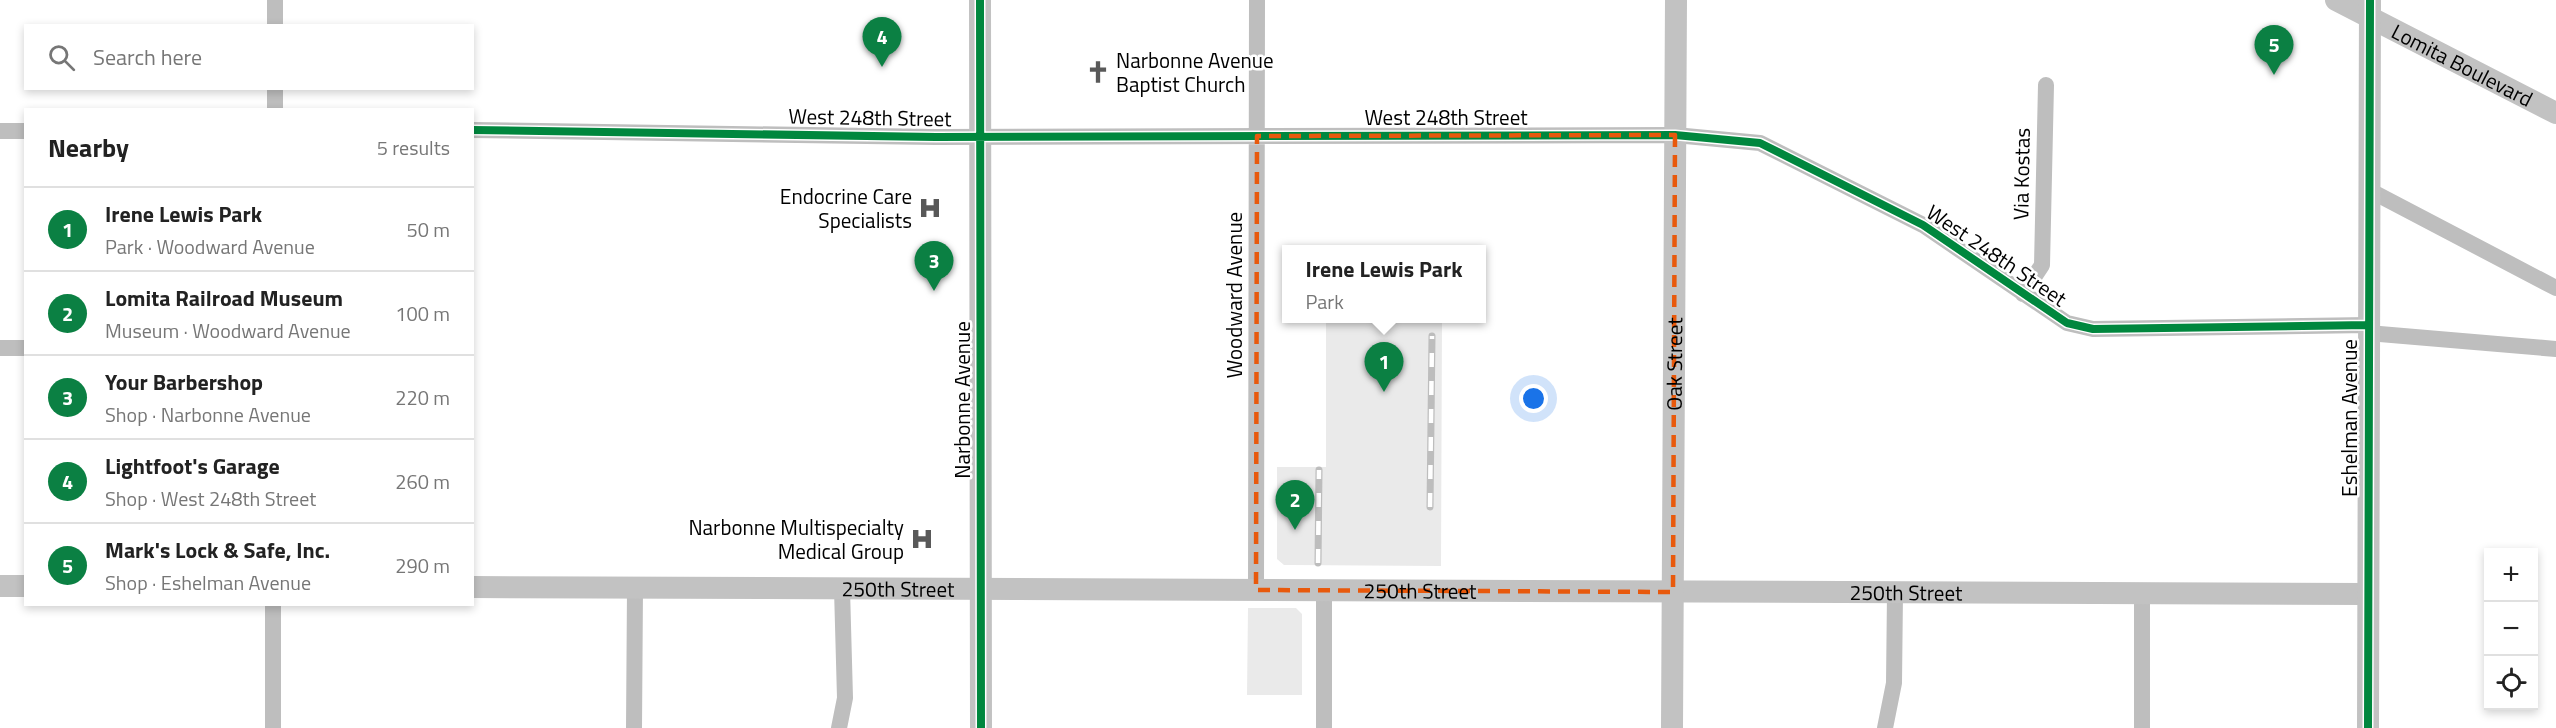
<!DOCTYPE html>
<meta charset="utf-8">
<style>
body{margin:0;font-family:"Titillium Web",sans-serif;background:#f6f6f6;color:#222}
.controls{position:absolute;right:18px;bottom:18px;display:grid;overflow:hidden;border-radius:0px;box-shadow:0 3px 9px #0003}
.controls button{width:54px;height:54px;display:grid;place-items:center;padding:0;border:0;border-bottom:2px solid #e0e0e0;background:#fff;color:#222;font:30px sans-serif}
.you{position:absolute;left:1534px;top:399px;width:21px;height:21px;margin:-15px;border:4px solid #fff;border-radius:50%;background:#1a73e8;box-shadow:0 0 0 9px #1a73e833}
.badge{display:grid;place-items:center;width:39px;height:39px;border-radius:50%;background:#0b8043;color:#fff;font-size:20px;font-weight:700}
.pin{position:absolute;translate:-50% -50px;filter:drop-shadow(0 2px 3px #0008)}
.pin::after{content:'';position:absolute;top:32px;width:21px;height:18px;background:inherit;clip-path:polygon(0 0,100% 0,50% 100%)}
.popup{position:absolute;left:1282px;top:245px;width:204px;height:78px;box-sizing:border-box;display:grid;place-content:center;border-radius:0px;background:#fff;filter:drop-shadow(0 2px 4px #0005);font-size:20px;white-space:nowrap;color:#767676}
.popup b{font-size:22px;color:#222}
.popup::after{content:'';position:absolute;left:50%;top:100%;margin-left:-12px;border:12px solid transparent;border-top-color:#fff}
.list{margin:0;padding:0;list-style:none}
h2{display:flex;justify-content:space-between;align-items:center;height:78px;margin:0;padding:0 24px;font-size:26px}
h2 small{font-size:20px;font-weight:400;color:#767676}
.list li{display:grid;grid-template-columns:39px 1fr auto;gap:18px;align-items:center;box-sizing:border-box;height:84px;padding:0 24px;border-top:2px solid #e0e0e0}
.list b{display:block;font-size:22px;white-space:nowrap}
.list p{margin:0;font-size:20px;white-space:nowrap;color:#767676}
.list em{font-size:20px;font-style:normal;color:#767676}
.icon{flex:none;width:33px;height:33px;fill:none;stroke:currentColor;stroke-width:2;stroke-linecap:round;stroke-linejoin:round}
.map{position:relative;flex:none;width:2556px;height:728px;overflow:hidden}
.search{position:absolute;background:#fff;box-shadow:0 3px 9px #0003;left:24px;top:24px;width:450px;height:66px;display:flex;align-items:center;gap:15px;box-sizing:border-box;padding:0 21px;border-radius:0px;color:#767676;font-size:22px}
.panel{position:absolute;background:#fff;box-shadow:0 3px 9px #0003;left:24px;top:108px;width:450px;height:498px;border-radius:0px}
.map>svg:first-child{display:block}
.green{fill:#eaeaea}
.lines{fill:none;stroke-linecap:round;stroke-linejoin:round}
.street{stroke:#bebebe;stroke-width:16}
.secondary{stroke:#c2c2c2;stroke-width:22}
.rail-casing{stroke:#bdbdbd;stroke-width:7}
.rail{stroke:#fff;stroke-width:4.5;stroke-dasharray:14;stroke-linecap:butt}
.cycleway-casing{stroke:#fff;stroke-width:11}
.cycleway{stroke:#00873e;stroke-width:8}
.marked{fill:none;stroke:#e8590c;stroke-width:4.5;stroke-dasharray:12 8;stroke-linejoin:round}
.labels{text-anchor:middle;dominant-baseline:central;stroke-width:5;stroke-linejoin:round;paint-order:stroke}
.poi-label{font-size:21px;fill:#000;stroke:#fff;text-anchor:end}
.street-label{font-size:21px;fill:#000;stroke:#fff}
</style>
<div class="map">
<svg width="2556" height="728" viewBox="0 0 2556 728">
<rect width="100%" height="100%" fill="#fff"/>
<path class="green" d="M1326 319H1442L1441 566 1290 565H1284L1277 559V467H1326Z
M1248 608H1296L1302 614V695H1247Z"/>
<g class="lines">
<path class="street" d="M275 26V0
M275 110V88
M472 130 936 137 1675 135 1760 143 1923 225 2067 323 2093 329 2368 325
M0 131H26
M2369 190 2556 288
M2023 294 2042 265 2046 85
M2368 333 2556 349
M0 348H26
M1256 590 1257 0
M273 728V604
M634 728 635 588
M839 728 845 698 842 589
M1324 728V590
M1885 728 1894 683 1895 593
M2142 728V593"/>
<g class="secondary">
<path d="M980 0 981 728"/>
<path id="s1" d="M2336 0 2556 113"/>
<path d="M0 586H26"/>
<path id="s2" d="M472 587 2367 594"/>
<path id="s3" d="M1672 728 1676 0"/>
<path d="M2368 728 2370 0"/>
</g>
<g class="rail-casing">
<path id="rail" d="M1430 507 1432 336
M1318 563 1319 470"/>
</g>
<use href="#rail" class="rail"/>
<g class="cycleway-casing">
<path id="cycleway" d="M980 0 981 728
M472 130 936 137 1675 135 1760 143 1923 225 2067 323 2093 329 2368 325
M2368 728 2370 0"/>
</g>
<use href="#cycleway" class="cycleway"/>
</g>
<path class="marked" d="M1675 135 1673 592 1256 590 1257 136Z"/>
<defs>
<g id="church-bare" transform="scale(1.8)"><path d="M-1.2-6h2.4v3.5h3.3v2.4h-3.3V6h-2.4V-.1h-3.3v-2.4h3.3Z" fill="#595959" stroke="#fff" stroke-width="2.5" paint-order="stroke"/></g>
<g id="hospital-bare" transform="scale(1.8)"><path d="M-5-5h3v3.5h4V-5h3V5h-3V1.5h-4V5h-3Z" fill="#595959" stroke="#fff" stroke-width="2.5" paint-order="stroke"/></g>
</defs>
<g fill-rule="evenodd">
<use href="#church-bare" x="1098" y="72"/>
<use href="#hospital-bare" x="930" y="208"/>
<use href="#hospital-bare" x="922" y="539"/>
</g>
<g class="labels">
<g class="poi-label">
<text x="1116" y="60" text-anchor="start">Narbonne Avenue<tspan x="1116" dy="24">Baptist Church</tspan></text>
<text x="912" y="196">Endocrine Care<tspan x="912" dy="24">Specialists</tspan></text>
<text x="904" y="527">Narbonne Multispecialty<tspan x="904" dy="24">Medical Group</tspan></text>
</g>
<g class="street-label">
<text stroke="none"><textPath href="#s1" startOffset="142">Lomita Boulevard</textPath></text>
<text transform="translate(870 117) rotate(1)">West 248th Street</text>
<text x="1446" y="117">West 248th Street</text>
<text transform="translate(2021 174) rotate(-89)">Via Kostas</text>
<text transform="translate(1997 255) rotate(34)">West 248th Street</text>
<text transform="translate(1234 295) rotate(-90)">Woodward Avenue</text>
<text stroke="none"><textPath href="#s3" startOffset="364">Oak Street</textPath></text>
<text transform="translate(962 400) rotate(-90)">Narbonne Avenue</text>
<text transform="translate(2349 418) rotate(-90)">Eshelman Avenue</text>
<text stroke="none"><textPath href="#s2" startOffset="426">250th Street</textPath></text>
<text stroke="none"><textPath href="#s2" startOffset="948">250th Street</textPath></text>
<text stroke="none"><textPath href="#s2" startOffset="1434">250th Street</textPath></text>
</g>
</g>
</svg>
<div class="controls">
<button>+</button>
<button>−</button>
<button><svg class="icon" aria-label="locate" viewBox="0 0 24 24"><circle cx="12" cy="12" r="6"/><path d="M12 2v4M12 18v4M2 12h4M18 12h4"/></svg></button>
</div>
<div class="you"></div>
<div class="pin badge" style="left:1384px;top:392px">1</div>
<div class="popup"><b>Irene Lewis Park</b>Park</div>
<div class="pin badge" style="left:1295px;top:530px">2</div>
<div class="pin badge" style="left:934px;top:291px">3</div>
<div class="pin badge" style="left:882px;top:67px">4</div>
<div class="pin badge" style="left:2274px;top:75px">5</div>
<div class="search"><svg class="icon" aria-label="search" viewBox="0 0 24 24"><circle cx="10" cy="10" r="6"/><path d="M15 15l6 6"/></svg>Search here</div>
<section class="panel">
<h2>Nearby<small>5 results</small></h2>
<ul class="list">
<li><span class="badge">1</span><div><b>Irene Lewis Park</b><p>Park · Woodward Avenue</p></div><em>50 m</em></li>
<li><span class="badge">2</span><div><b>Lomita Railroad Museum</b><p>Museum · Woodward Avenue</p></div><em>100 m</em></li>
<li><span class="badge">3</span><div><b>Your Barbershop</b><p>Shop · Narbonne Avenue</p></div><em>220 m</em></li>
<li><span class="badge">4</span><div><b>Lightfoot's Garage</b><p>Shop · West 248th Street</p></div><em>260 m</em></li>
<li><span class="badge">5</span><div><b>Mark's Lock &amp; Safe, Inc.</b><p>Shop · Eshelman Avenue</p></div><em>290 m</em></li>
</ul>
</section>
</div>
